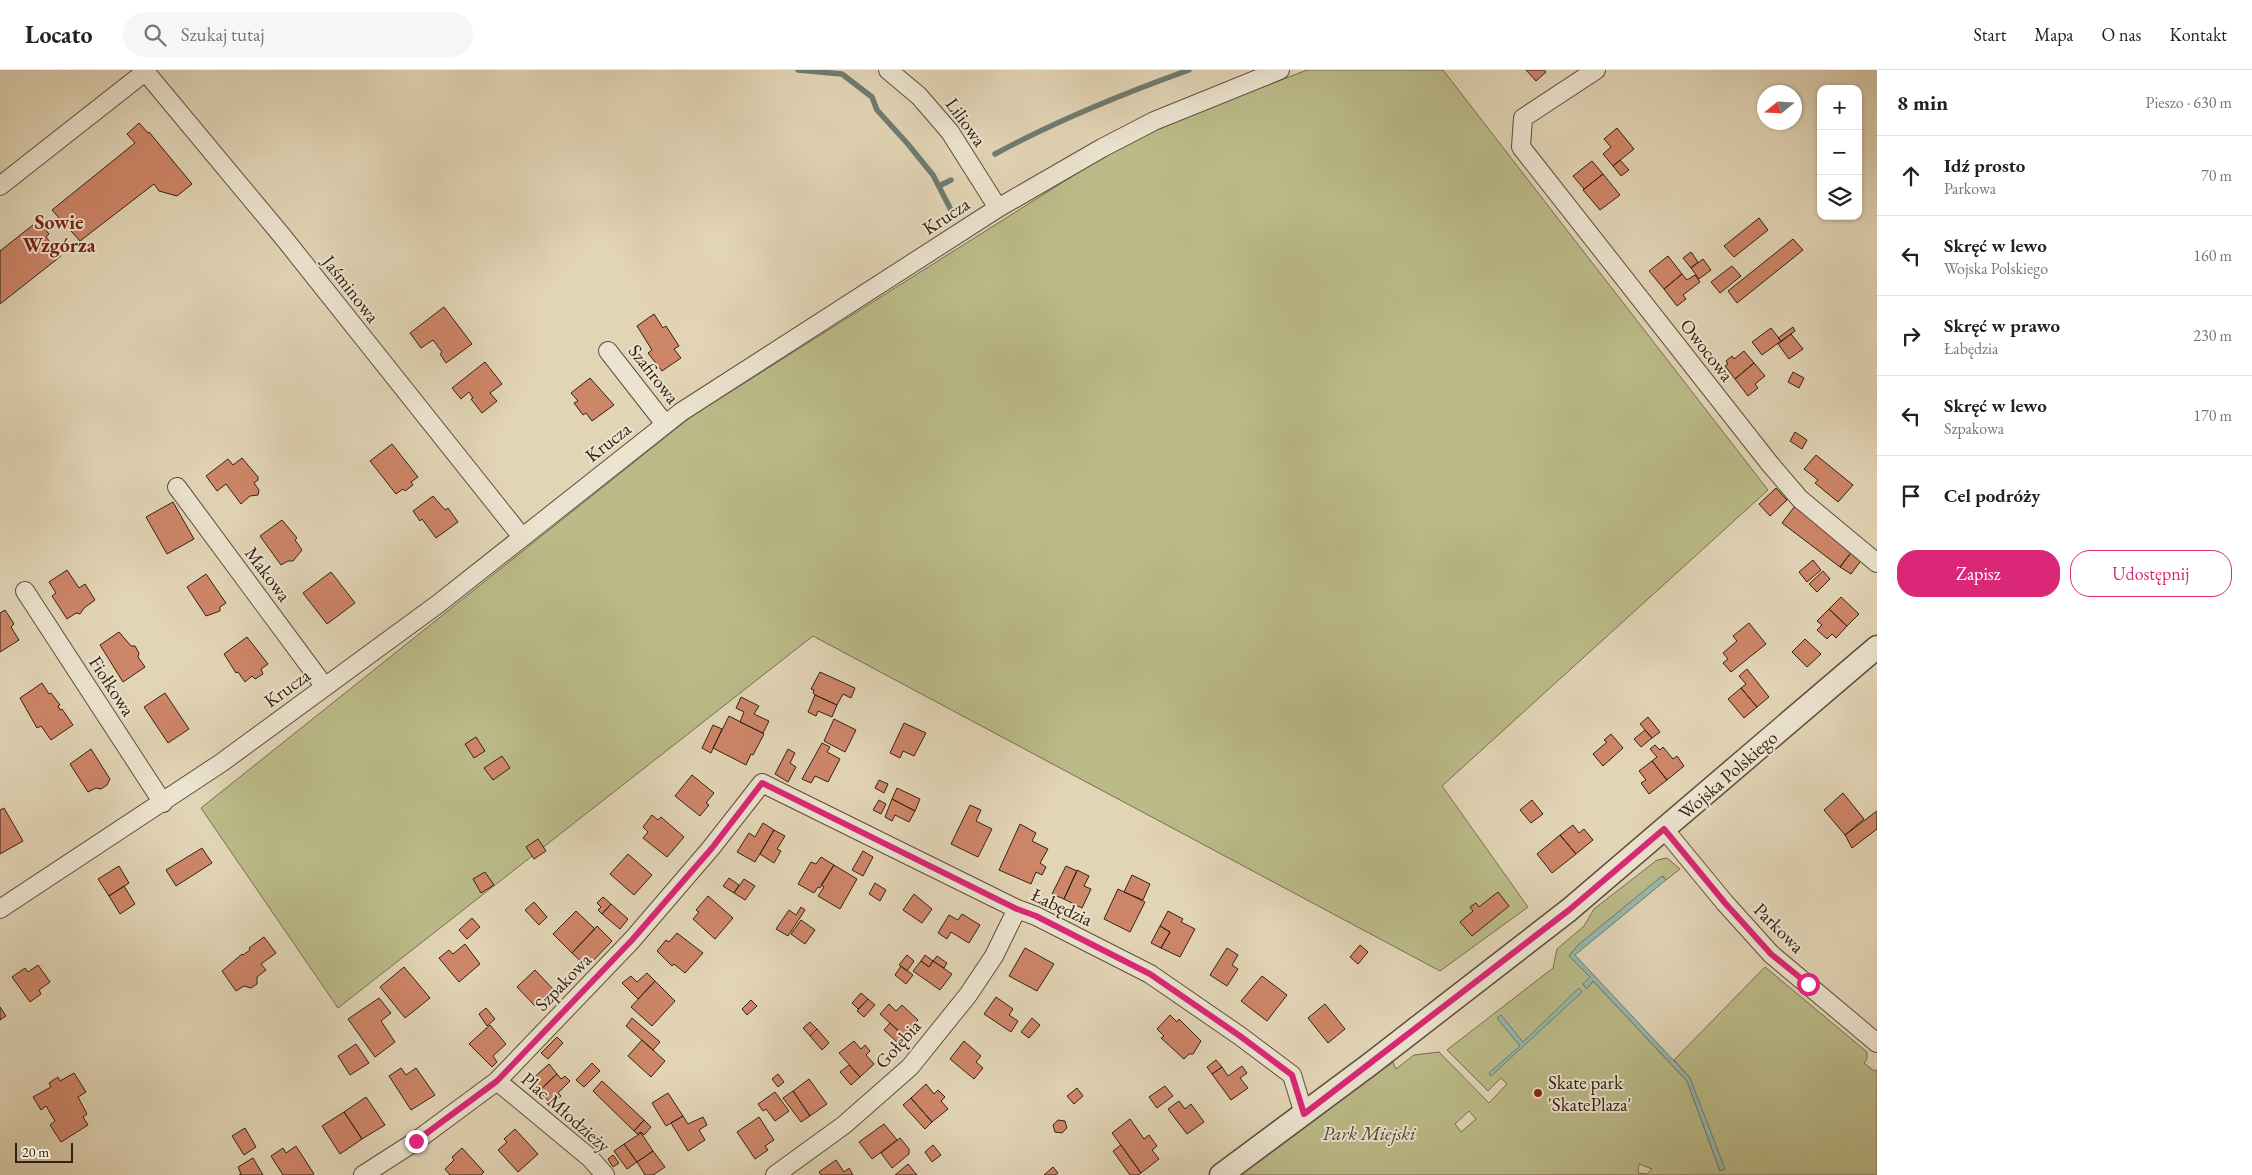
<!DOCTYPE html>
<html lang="pl">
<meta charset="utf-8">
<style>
body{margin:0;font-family:"EB Garamond",serif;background:#f6f6f6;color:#222}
.controls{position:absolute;right:15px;top:15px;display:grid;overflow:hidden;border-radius:10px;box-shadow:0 1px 4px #0004}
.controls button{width:45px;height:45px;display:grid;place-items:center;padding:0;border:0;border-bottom:1px solid #e0e0e0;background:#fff;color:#222;font:25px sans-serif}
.compass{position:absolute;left:1757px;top:15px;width:45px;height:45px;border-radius:50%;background:#fff;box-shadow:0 1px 4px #0004;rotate:252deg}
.scale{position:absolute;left:15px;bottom:12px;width:58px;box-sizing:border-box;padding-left:5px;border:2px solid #352013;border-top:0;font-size:14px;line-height:18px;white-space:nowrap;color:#352013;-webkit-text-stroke:4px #ece4d0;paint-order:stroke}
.stop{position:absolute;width:15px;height:15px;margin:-11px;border:4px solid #db2777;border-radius:50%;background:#fff}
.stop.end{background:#db2777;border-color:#fff;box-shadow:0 1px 5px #0008}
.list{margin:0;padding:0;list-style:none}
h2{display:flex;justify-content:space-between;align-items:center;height:65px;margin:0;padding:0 20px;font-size:21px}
h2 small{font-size:16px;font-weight:400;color:#767676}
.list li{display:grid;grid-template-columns:32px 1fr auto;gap:15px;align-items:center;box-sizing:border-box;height:80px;padding:0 20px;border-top:1px solid #e0e0e0}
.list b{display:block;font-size:19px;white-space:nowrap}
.list p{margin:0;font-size:16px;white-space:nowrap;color:#767676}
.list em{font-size:16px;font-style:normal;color:#767676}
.actions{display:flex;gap:10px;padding:15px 20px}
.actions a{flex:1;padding:11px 0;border:1px solid #db2777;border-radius:20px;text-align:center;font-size:18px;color:#db2777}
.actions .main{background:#db2777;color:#fff}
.icon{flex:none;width:28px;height:28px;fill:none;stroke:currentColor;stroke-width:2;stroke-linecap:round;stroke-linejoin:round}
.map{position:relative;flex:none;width:1877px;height:1105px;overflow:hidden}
header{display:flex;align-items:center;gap:30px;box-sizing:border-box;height:70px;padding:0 25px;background:#fff;border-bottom:1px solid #e0e0e0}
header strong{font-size:24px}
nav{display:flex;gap:28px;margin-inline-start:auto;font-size:18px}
.search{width:350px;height:45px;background:#f6f6f6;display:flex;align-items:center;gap:12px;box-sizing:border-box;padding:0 18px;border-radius:28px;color:#767676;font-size:19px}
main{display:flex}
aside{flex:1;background:#fff}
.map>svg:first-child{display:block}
.green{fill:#bbbb89;stroke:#786e4e;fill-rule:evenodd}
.water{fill:#95b9ae;stroke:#6f7c70}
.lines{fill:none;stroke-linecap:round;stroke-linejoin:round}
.stream{stroke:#6f7c70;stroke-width:5.5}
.building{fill:#ce8669;stroke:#352013}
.minor-casing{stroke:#604d3c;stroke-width:20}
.tertiary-casing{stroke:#604d3c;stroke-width:25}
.minor{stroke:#ece4d0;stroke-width:18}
.tertiary{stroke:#ece4d0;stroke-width:22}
.route{stroke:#db2777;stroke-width:6}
.poi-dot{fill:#8f2418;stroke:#ece4d0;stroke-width:2}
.labels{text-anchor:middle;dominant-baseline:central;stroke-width:4;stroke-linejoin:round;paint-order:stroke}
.street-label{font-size:19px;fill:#352013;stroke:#ece4d0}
.poi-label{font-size:19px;fill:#352013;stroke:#ece4d0;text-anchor:start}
.park-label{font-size:19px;font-style:italic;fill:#564730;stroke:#ece4d0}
.neighbourhood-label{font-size:20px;font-weight:bold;fill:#7a1f14;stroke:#ece4d0}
</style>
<header>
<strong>Locato</strong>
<div class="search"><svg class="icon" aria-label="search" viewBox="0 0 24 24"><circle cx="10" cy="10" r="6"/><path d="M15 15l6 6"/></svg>Szukaj tutaj</div>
<nav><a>Start</a><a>Mapa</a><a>O nas</a><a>Kontakt</a></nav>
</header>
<main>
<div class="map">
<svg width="1877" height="1105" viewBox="0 0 1877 1105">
<rect width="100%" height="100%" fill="#e2d5b6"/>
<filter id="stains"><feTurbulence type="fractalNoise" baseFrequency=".004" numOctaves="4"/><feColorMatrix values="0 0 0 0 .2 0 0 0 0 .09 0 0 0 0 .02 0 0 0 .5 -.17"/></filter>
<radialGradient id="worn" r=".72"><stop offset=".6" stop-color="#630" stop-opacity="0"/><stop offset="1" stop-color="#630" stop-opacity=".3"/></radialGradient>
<path class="green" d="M1307 0H1443L1768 420 1442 716 1528 837 1440 901 813 566 338 938 201 738 692 346 1136 66Z
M1667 788 1680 799 1666 810 1663 806 1570 884 1590 907 1583 915 1587 918 1593 911 1687 1011 1720 1101 1690 1008 1674 990 1765 897 1867 982V989L1864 993 1874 1001 1877 1000V1105H1238L1393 992 1396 999 1414 985 1439 982 1489 1033 1507 1014 1501 1008 1488 1021 1447 980 1553 898 1557 879 1584 856 1594 839 1657 790ZM1469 1041 1476 1049 1461 1062 1455 1054ZM1639 1094 1652 1099 1647 1104 1638 1103Z"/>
<path class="water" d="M1662 806 1666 810 1575 885 1690 1008 1725 1099 1720 1101 1687 1011 1593 911 1587 919 1583 914 1590 907 1569 886 1578 875Z
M1579 918 1582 922 1491 1006 1489 1003 1520 976 1497 948 1501 945 1523 972Z"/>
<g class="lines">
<path class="stream" d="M798 0 842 4 872 27 877 40 907 73 933 105 951 140
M995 84C1058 50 1122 24 1189 0
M939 116 951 110"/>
</g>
<path class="building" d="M1526 0H1544L1546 2 1536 11Z
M139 53 148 63 149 62 192 114 177 126 159 121 154 114 80 171 52 140 135 73 127 64Z
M1617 58 1634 79 1613 96 1603 84 1611 77 1604 69Z
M1620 90 1629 100 1621 106 1613 96Z
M1592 91 1603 104 1584 119 1573 106Z
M1603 104 1620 125 1600 140 1583 120Z
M1759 148 1768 160 1734 187 1724 176Z
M38 151 49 164 46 167 61 186 0 234V181Z
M1793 169 1803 180 1737 233 1728 221Z
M1691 182 1698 192 1691 198 1683 188Z
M1668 186 1682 204 1664 219 1649 201Z
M1703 189 1711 200 1699 209 1691 198Z
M1732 196 1741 206 1720 223 1711 212Z
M1682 204 1687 210 1695 205 1700 212 1683 225 1686 229 1677 236 1664 219Z
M444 237 472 274 446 293 440 284 442 282 433 270 421 278 410 263Z
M654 244 663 258 666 256 679 276 674 279 681 288 662 301 648 283 652 280 637 256Z
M1793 257 1795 261 1781 271 1778 268Z
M1771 258 1781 271 1762 285 1752 272Z
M1791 264 1803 279 1789 289 1778 274Z
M1744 281 1754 293 1735 309 1725 296 1728 294 1726 291 1732 286 1734 289Z
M485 292 502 314 490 323 497 331 482 343 471 329 473 328 469 322 461 329 452 318Z
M1754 293 1765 306 1755 314 1758 318 1748 326 1735 309Z
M1793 302 1804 308 1799 318 1788 312Z
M590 308 614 335 592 351 586 343 583 345 574 333 578 331 571 323Z
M1795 362 1807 370 1802 379 1790 371Z
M392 374 418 407 411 412 413 415 405 421 403 419 396 424 370 391Z
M1816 385 1853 415 1838 432 1815 413 1818 410 1804 399Z
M242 388 258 407V410L254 413 259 420 258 425 250 426 241 434 226 414 217 421 206 406 228 389 233 395Z
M1776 418 1787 430 1770 446 1759 434Z
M433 426 445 440 448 438 458 452 436 468 422 449 420 451 413 441Z
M173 432 194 469 167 484 146 447Z
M1795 436 1853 480 1840 497 1782 453Z
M282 450 297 468 295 470 302 480 293 491H288L281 495 260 466Z
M1853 480 1863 488 1851 504 1840 497Z
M1813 490 1821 500 1807 512 1799 502Z
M67 500 79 518 85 514 95 530 84 538 80 544 76 543 67 549 52 526 56 523 49 512Z
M1823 501 1830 509 1817 522 1809 514Z
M331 502 355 533 327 554 303 523Z
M206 504 226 533 220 537V541L206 546 187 517Z
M1841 527 1859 544 1847 556 1829 539Z
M1829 539 1847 556 1836 568 1832 564 1827 569 1817 560 1822 555 1817 551Z
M5 540 14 554 11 557 19 570 0 582V543Z
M1749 553 1766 574 1731 602 1723 593 1728 589 1723 583 1737 571 1733 566Z
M119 562 131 576H135L139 583 138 587 145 597 123 612 100 575Z
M247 567 268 594 261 599 263 604 255 609 252 606 245 612 238 602 236 603 224 584Z
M1805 569 1821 584 1807 597 1792 582Z
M1747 599 1769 627 1757 637 1741 618 1746 614 1739 606Z
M820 602 855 618 851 628 843 624 837 635 815 625 813 623 814 620 811 619Z
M42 613 49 624 51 623 60 635 58 636 60 640 62 639 73 655 51 670 41 656 37 658 20 628Z
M1741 618 1757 637 1744 648 1728 629Z
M165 623 189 659 168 673 144 637Z
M815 625 837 635 832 647 818 641 816 646 808 642Z
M741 627 759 636 754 644 769 651 763 663 740 652 744 642 736 638Z
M729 646 764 664 753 685 751 684 746 695 713 678Z
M1648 647 1660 662 1652 668 1640 654Z
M834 649 856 660 845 682 824 671Z
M904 653 926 663 914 686 903 681 900 688 890 683Z
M713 655 722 659 711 683 702 678Z
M1645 660 1652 668 1641 677 1634 669Z
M1611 664 1623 678 1603 696 1593 684 1607 672 1604 670Z
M476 667 485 681 474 688 465 674Z
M822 673 830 677 827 682 840 689 828 712 815 706 811 713 802 709Z
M1655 675 1660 680 1663 677 1673 689 1677 686 1684 696 1667 710 1652 691 1657 687 1650 679Z
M91 679 110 709 107 715 101 719 96 718 88 722 70 694Z
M788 679 795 683 790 693 796 697 788 712 775 704Z
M502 686 510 698 493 710 484 698Z
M1652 691 1667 710 1649 724 1641 713 1646 710 1639 701Z
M692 705 714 723 706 733 709 735 700 746 675 726Z
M879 710 888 714 884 723 875 718Z
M897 718 920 729 915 741 892 729Z
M1843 723 1864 749 1845 765 1824 740Z
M892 729 915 741 909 752 895 745 892 751 885 747Z
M879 730 886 734 881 744 873 740Z
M1532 730 1543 744 1531 753 1520 740Z
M970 735 981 740 976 751 992 759 978 787 951 774Z
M4 738 23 771 0 784V740Z
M1877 741V759L1852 778 1845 765Z
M652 745 658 750 661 747 684 767 667 787 643 768 648 762 643 757Z
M763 753 774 760 755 792 737 782 749 763 755 767Z
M1020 754 1036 763 1032 771 1048 779 1040 793 1046 797 1042 805 1036 802 1031 814 999 800Z
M1573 755 1579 763 1584 759 1593 770 1576 784 1560 765Z
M774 760 785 766 777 779 781 781 774 793 760 784Z
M1560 765 1576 784 1552 803 1537 784Z
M538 769 546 781 534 789 526 777Z
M202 778 212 793 176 816 166 800Z
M863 781 873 787 863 806 852 800Z
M628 784 652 805 634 825 610 804Z
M821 787 834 795 820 818 818 817 814 823 798 814 811 792 816 794Z
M834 795 857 809 840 839 818 826 824 817 821 815Z
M119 796 129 813 109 826 98 809Z
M1066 796 1077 801 1064 829 1052 824Z
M1077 800 1089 806 1084 816 1091 819 1082 838 1064 829Z
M485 802 494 815 481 823 473 809Z
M1132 805 1150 814 1143 830 1124 822Z
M729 808 739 815 734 823 723 816Z
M744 809 755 816 745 830 734 823Z
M875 813 886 820 880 831 869 824Z
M124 816 135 834 120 844 109 826Z
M1118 819 1145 832 1130 862 1104 849Z
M1498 822 1509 836 1472 866 1460 852 1473 841 1470 837 1476 833 1479 837Z
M914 824 932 839 922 853 903 840Z
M708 826 733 848 715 869 693 849 699 842 696 840Z
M603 827 611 834 602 844 598 840 601 837 597 833Z
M534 832 547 847 539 855 525 840Z
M611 834 628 849 620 859 602 844Z
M801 837 805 840 788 866 776 859 789 840 796 845Z
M576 841 595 859 572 883 553 864Z
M1168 841 1183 849 1181 852 1195 859 1180 887 1161 878 1170 862 1160 856Z
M962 844 980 855 969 873 951 862 947 869 938 863 949 845 958 850Z
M472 848 480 857 467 869 459 860Z
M801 850 815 860 805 874 791 864Z
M597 856 612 871 587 897 572 883Z
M1160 856 1170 862 1161 878 1151 873Z
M677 863 703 883 685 903 674 894 672 896 657 881 666 870 669 872Z
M264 867 276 883 261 894 266 900 257 907V914L251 918 244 916 236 921 222 901 242 884 243 885 250 880 249 878Z
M465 874 480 894 459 912 439 888 449 880 453 884Z
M1360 875 1368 882 1358 894 1350 887Z
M1025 878 1054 894 1037 921 1009 906Z
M1227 878 1238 885 1232 895 1238 899 1227 916 1210 905Z
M907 885 914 891 907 901 899 895Z
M925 885 933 891 929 897 921 891Z
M937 886 947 893 944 898 933 891Z
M921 891 929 897 933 891 952 904 940 920 913 901Z
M38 895 50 912 39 920 41 924 30 932 12 907 25 898 28 902Z
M901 896 913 905 906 914 895 905Z
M404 897 430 928 405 948 380 917Z
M535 900 553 919 535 936 517 917Z
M647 903 655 911 638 929 622 913 631 906 637 912Z
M1262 906 1287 925 1267 951 1241 931Z
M655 911 675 931 652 956 631 937Z
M861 923 868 929 858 939 852 933Z
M996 927 1013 939 1009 945 1018 951 1011 962 984 944Z
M379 928 391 943 381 951 395 972 375 987 348 949Z
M868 929 875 935 864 947 857 941Z
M751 930 757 936 747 945 742 939Z
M889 934 896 941 902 935 918 950 903 965 880 944Z
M1325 934 1345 959 1328 973 1308 948Z
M0 937 6 946 0 950Z
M486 938 495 949 487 956 479 944Z
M1170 945 1177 952 1179 949 1201 971 1193 984H1189L1184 989 1161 968 1164 966 1157 959Z
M632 948 660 972 653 980 626 956Z
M1032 948 1040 955 1029 968 1021 962Z
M810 952 817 959 810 966 803 958Z
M890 953 903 965 897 972 884 960Z
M490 955 506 974 493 986 497 992 492 997 469 974Z
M817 959 829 973 822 980 810 966Z
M557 967 563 973 548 989 541 983Z
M642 970 665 991 651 1007 628 986Z
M854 971 861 979 865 975 870 981 866 985 874 994 860 1007 839 983Z
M964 971 981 986 976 992 983 998 974 1009 950 989Z
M356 974 369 993 350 1005 338 986Z
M1216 990 1222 997 1212 1004 1207 997Z
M592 993 600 1001 584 1017 576 1010Z
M549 994 557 1004 539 1021 530 1011Z
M849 995 860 1007 851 1015 840 1002Z
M1242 996 1247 1003 1240 1008 1248 1018 1231 1030 1212 1004 1222 997 1228 1006Z
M401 998 406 1005 416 998 435 1025 411 1040 389 1006Z
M74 1003 86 1022 78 1027 87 1044 83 1047 88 1055 61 1072 50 1055 55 1051 46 1036 41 1040 33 1027 51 1017 49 1013 58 1007 60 1011Z
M557 1004 561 1009 565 1006 570 1011 558 1023 561 1026 552 1035 539 1021Z
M778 1004 784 1012 778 1017 772 1009Z
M809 1009 827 1034 810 1046 793 1021Z
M602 1011 644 1050 634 1061 593 1021Z
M926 1014 934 1024 938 1020 945 1027 941 1031 948 1039 932 1052 911 1028Z
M1165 1016 1173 1026 1157 1038 1149 1027Z
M1077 1018 1083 1026 1074 1034 1067 1026Z
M793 1021 810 1046 801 1052 783 1028Z
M775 1022 789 1041 775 1051 766 1039 763 1041 758 1034Z
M668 1023 683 1046 666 1056 652 1033Z
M366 1027 385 1055 362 1069 344 1042Z
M911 1028 932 1052 925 1059 903 1035Z
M1179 1031 1185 1039 1191 1034 1204 1052 1187 1064 1168 1039Z
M344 1042 362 1069 340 1084 322 1056Z
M683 1046 688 1054 703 1047 707 1055 699 1060 705 1070 688 1081 671 1053Z
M759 1047 774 1070 765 1076 768 1080 755 1089 737 1062Z
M1130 1049 1144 1069 1149 1065 1157 1076 1152 1080 1159 1089 1141 1103 1112 1063Z
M644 1050 651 1057 644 1065 641 1062 637 1064 634 1061Z
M1058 1050 1065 1051 1067 1058 1062 1063 1055 1062 1053 1055Z
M884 1054 897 1070 872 1089 859 1072Z
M245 1058 256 1077 244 1085 232 1066Z
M515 1059 538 1084 518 1102 498 1080 507 1072 504 1069Z
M641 1063 653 1081 637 1092 624 1074Z
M596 1068 603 1075 599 1079 592 1072Z
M900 1068 909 1079V1084L892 1098 881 1083Z
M624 1074 637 1092 627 1099 614 1081Z
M933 1075 941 1085 932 1092 925 1082Z
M1121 1075 1141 1103 1138 1105H1130L1113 1081Z
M296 1076 314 1104 312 1105H283L271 1086 283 1078 286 1083Z
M462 1078 484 1102 481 1105H450L445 1099 454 1090 452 1087Z
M653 1081 665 1097 653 1105H645L637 1092Z
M613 1085 619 1093 613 1097 608 1089Z
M253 1088 263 1105H239L241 1104 238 1097Z
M836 1090 844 1102 849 1098 853 1105H821L819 1102Z
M908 1094 917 1105H895Z
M1053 1097 1058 1103 1055 1105H1044Z"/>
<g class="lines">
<g class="minor-casing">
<path id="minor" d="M144 0 283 167 522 467
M888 0 919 26 950 62 998 138
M1596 0 1523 48 1521 77 1770 394 1800 429 1877 493
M0 116 145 2
M608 281 665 354
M177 417 325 617
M25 521 163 733
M1664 759 1725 833 1771 884 1877 973
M0 839 221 693 438 534 681 342 998 138 1102 78 1154 51 1280 0
M497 1011 590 1088 605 1105
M363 1105 416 1071 497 1011 632 870 711 778 762 713 1017 839 1036 846 1150 904 1240 966 1292 1005 1304 1044
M775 1105 844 1055 910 997 968 925 994 886 1017 839"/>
</g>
<g class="tertiary-casing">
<path id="tertiary" d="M1221 1105 1369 995 1569 840 1877 577"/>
</g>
<use href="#minor" class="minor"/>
<use href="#tertiary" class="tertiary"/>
</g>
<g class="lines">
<path class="route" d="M416 1071 497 1011 632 870 712 778 762 713 1017 839 1036 846 1150 904 1240 966 1292 1005 1304 1044 1569 840 1664 759 1725 833 1771 884 1808 914"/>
</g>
<circle class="poi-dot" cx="1538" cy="1023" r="5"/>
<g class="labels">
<g class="street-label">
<text transform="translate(966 52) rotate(54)">Liliowa</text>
<text transform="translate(946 146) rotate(-33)">Krucza</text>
<text transform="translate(351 219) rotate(52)">Jaśminowa</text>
<text transform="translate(1707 280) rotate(52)">Owocowa</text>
<text transform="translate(654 304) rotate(52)">Szafirowa</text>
<text transform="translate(608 372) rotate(-38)">Krucza</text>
<text transform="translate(268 504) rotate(53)">Makowa</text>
<text transform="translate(112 616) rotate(57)">Fiołkowa</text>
<text transform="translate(287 618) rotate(-36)">Krucza</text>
<text transform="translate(1728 705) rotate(-41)">Wojska Polskiego</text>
<text transform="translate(1062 837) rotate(25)">Łabędzia</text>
<text transform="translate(1779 858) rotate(45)">Parkowa</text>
<text transform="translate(563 912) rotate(-46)">Szpakowa</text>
<text transform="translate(898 974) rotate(-48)">Gołębia</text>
<text transform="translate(566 1042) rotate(41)">Plac Młodzieży</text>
</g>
<g class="poi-label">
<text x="1548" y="1012">Skate park<tspan x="1548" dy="22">'SkatePlaza'</tspan></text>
</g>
<g class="park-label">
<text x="1369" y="1063">Park Miejski</text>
</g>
<g class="neighbourhood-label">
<text x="59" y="152">Sowie<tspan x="59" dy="23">Wzgórza</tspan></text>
</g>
</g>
<rect width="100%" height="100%" filter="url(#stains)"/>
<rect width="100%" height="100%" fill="url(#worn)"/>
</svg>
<div class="controls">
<button>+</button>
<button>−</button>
<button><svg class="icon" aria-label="layers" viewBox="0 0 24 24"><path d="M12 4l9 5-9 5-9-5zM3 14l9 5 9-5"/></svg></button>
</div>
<svg class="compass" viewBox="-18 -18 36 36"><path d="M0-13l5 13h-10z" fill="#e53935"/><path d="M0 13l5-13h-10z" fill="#767676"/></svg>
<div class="scale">20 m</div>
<div class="stop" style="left:1808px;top:914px"></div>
<div class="stop end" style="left:416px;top:1071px"></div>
</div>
<aside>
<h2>8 min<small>Pieszo · 630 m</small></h2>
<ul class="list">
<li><svg class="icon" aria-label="ahead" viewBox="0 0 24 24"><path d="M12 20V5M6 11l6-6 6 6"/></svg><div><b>Idź prosto</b><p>Parkowa</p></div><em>70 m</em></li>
<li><svg class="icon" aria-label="left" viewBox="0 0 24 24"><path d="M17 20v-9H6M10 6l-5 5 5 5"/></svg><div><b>Skręć w lewo</b><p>Wojska Polskiego</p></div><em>160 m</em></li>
<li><svg class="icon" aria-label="right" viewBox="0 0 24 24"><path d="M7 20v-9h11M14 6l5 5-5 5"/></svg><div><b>Skręć w prawo</b><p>Łabędzia</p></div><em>230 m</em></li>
<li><svg class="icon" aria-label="left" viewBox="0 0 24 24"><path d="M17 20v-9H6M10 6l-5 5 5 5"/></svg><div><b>Skręć w lewo</b><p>Szpakowa</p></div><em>170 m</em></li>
<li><svg class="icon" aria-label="arrive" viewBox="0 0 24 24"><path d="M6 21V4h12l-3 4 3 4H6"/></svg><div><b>Cel podróży</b></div></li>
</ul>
<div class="actions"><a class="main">Zapisz</a><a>Udostępnij</a></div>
</aside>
</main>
